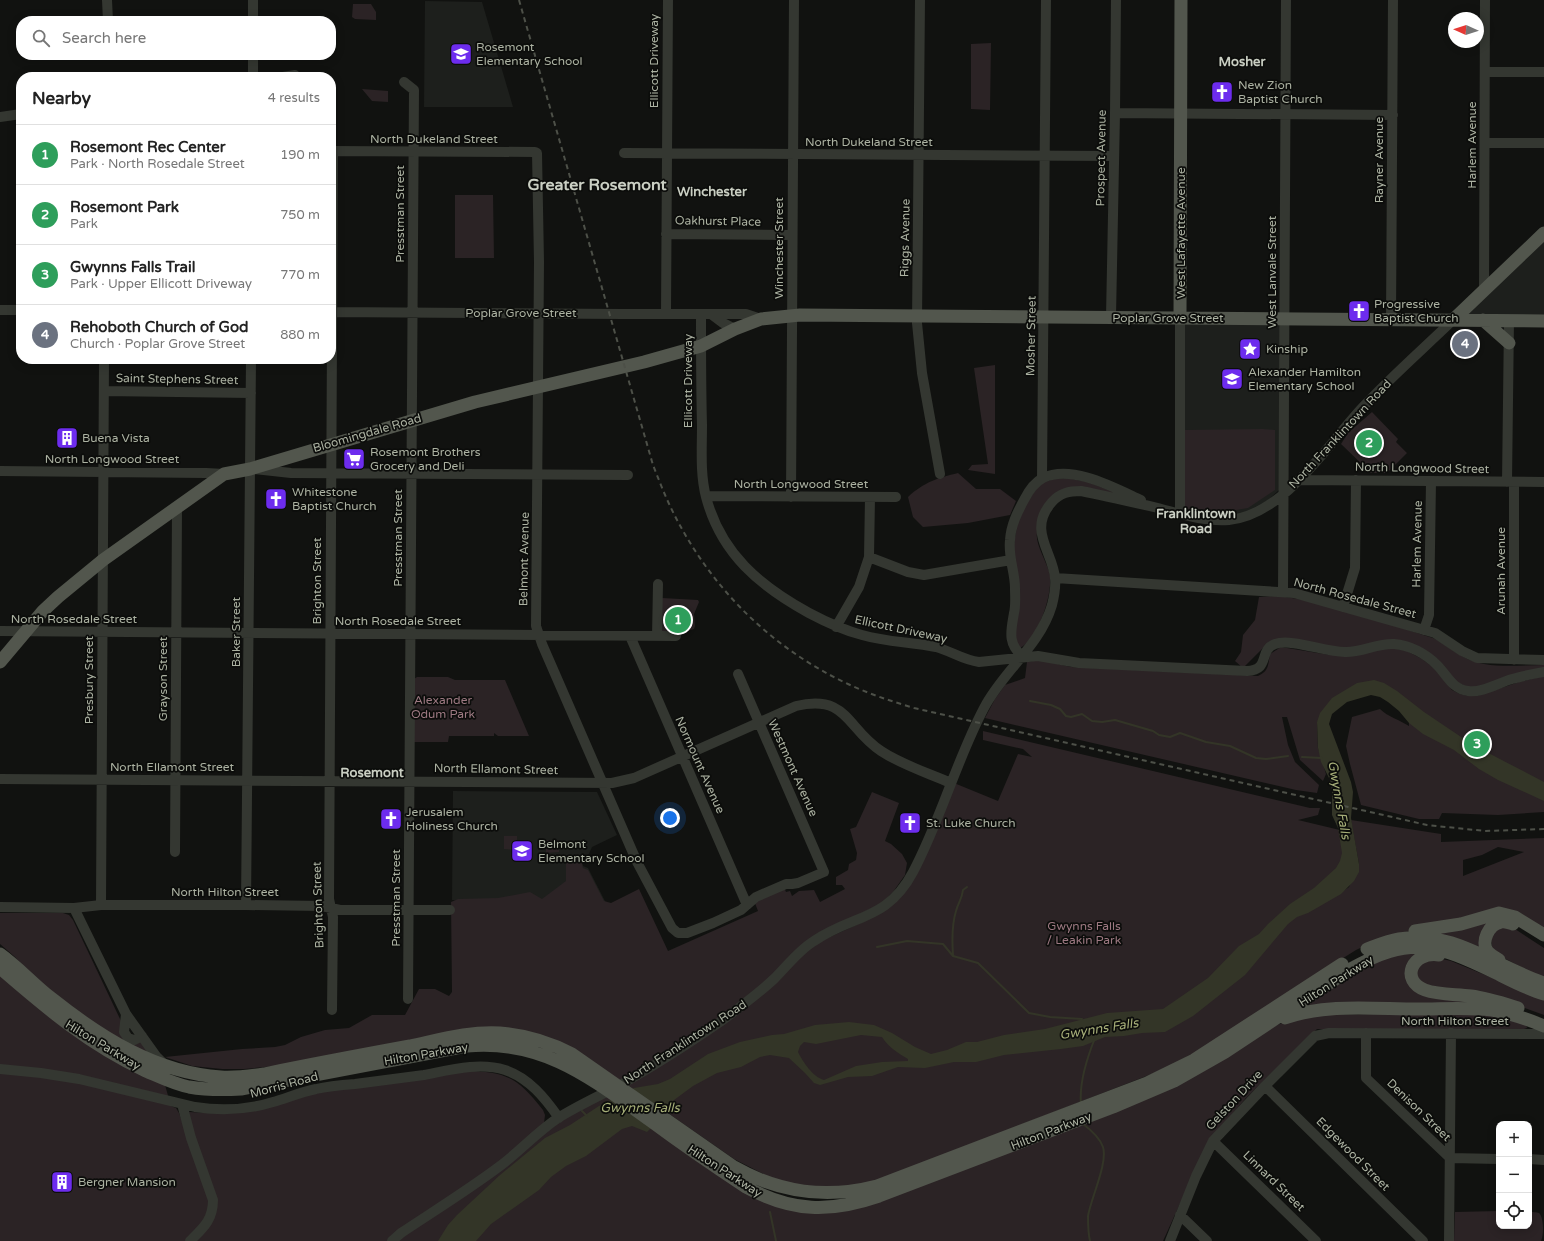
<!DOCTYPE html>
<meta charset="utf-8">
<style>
body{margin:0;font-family:"Varela Round",sans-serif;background:#f6f6f6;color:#222}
.controls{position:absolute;right:12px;bottom:12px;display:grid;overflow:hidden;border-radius:8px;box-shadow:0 2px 10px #0003}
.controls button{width:36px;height:36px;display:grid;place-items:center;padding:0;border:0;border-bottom:1px solid #e0e0e0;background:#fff;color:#222;font:20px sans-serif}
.compass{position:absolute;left:1448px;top:12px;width:36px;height:36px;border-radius:50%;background:#fff;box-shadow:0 2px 10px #0003;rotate:273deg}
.you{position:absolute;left:670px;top:818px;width:14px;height:14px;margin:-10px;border:3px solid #fff;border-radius:50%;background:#1a73e8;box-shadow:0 0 0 6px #1a73e833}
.badge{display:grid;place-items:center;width:26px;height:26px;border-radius:50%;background:#b45309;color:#fff;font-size:13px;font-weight:700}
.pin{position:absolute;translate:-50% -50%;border:2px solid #fff;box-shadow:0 1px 4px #0006}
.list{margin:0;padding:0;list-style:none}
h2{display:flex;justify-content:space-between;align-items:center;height:52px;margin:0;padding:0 16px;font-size:17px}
h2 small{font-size:13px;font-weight:400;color:#767676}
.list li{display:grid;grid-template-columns:26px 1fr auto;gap:12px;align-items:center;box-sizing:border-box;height:60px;padding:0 16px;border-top:1px solid #e0e0e0}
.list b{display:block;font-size:15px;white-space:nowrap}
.list p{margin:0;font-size:13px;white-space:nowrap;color:#767676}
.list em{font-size:13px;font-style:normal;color:#767676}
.icon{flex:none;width:22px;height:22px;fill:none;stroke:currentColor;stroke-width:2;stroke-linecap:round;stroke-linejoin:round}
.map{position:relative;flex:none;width:1544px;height:1241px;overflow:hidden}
.search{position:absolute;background:#fff;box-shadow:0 2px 10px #0003;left:16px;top:16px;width:320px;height:44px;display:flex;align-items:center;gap:10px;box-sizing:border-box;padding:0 14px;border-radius:16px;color:#767676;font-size:15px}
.panel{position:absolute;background:#fff;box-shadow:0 2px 10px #0003;left:16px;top:72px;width:320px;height:292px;border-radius:16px}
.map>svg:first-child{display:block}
.built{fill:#1d1f1c}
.green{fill:#2b2325;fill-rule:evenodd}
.water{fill:#333527;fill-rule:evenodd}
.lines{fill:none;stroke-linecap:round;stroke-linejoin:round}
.stream{stroke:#333527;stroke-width:2}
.minor{stroke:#343731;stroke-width:10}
.major{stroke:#52564d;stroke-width:13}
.rail{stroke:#4d5048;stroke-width:2;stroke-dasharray:5 4;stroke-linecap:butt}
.labels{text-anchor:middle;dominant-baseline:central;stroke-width:3.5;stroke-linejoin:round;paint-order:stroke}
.poi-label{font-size:12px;fill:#acb2a2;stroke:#0c0d0b;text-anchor:start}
.street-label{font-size:12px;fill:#acb2a2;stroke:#0c0d0b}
.park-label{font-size:12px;fill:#9d7982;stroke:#0c0d0b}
.neighbourhood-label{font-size:13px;font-weight:bold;fill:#cacfc3;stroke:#0c0d0b}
.water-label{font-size:13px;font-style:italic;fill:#a6ae78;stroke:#0c0d0b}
.district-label{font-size:16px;font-weight:bold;fill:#cacfc3;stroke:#0c0d0b}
</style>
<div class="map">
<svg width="1544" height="1241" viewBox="0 0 1544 1241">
<rect width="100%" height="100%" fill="#111210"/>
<path class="built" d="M425 1 482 2 513 107H424Z
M1544 240V316H1466Z
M1185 324 1278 325 1280 328 1279 490 1267 501 1241 514 1217 515 1184 511V326Z
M453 791 597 792 617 835 592 847 588 856 581 855 583 866 588 868 607 905 501 904 452 900Z"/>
<path class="green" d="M353 4H371L376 12V20L355 19 352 17Z
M991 43 990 110 971 109V44Z
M362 89 388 91V102L372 101Z
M455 195H493L494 258H455Z
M995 365V474L968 470 972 465 988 464 974 368Z
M1372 412 1398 439 1396 442 1407 453 1387 473H1371L1341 444 1348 433Z
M1263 429 1275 430V490L1248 508 1218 513 1184 511V430Z
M958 473 976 489H1000L1016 501 1010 515 968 523 923 527 913 517 908 497C924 482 938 478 958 473Z
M1066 478 1088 482 1126 497 1056 494C1051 505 1040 522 1037 533 1035 543 1046 561 1049 571 1055 590 1038 640 1020 648L1016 646 1013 549 1019 515 1036 489 1043 483 1053 479Z
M1275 596C1329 601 1382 622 1433 638 1444 643 1452 651 1462 656 1485 670 1518 665 1544 665V668L1477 687H1467L1457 682 1401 640 1349 649 1267 644 1243 668 1235 661 1241 652 1243 635 1255 620 1259 597Z
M662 598 698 600 699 602 694 614 695 626 694 629 681 633H661Z
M1281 647 1330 655 1389 647 1407 651 1422 659 1434 668 1452 690 1460 694 1468 696H1477L1519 682 1544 676V812L1498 815 1442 813 1439 819H1419L1361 805 1350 764 1346 746 1352 717 1380 709C1388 717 1400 720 1409 726V712L1383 693 1361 689 1317 722 1318 748 1326 774 1323 781 1300 760 1287 717H1282L1288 745 1295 762 1319 785 1317 793 1296 790 985 718 995 699 1005 685 1025 678 1027 662 1040 660 1071 667 1258 676C1269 671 1268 665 1270 654Z
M417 677H448L455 680H505L529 736H498L494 733V736H449L448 742H413L414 679Z
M983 731 1310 808H1320L1318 815 1298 820 1344 831 1348 874 1333 898 1349 887 1359 864 1351 820 1441 834V842L1544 838V929L1520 913 1441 925 1395 934 1373 942 1356 950 1286 994 1207 1046 1162 1070 876 1181 839 1188 783 1184 734 1159 626 1084 659 1065 814 945C843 929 874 921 899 899L954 783 998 801 1018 754 1032 757 1023 749 983 740ZM1498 847 1524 852 1463 876V860L1482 855Z
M872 792 899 803 885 841 891 844 902 854 907 863 905 875 893 892 881 904 849 919 766 981 731 1010 679 1044 620 1080 529 1032 288 1065 244 1069H222L192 1066 165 1057 242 1049 275 1047 285 1045 301 1037 325 1030 349 1028 372 1015H405L419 989H435L449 996 452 992 451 902 458 899 498 898 530 892 542 899 566 881V864L575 854 580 856 583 868 588 870 604 901 611 903 639 889 668 951 758 911 753 898 783 885 786 892 790 891 792 896 799 891 814 890 820 902 845 889 842 885H836V877L848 870 849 864 856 860 857 853 850 829 856 827Z
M504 836H517V850L504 849Z
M546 840H559V852L546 853Z
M0 913H63L69 915 73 920 121 1021 120 1034 141 1041 150 1055 105 1032 32 976 15 957 0 944Z
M1489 919 1480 948 1430 934Z
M1505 926 1515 929 1544 948V980L1493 952 1490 934Z
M1422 952 1411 985 1493 1004 1305 1007 1364 966 1391 955Z
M1434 957 1451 961 1544 999V1015L1505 1001 1418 983 1415 974 1418 964Z
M0 974 165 1085 171 1106 176 1108 179 1113 209 1195 208 1216 185 1241H0Z
M1480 1013 1526 1024 1527 1028 1524 1029H1317L1246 1098 1208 1142 1163 1241H396L563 1120 605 1095 749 1195 831 1212 1282 1023 1309 1015Z
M466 1071C507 1071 518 1079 543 1110L545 1115 544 1123 505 1158 388 1241H192L215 1214 191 1131 189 1112 226 1114 320 1092Z
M1499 1211V1226H1529V1212C1532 1212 1537 1212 1539 1213 1544 1217 1544 1235 1541 1241H1454L1455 1212Z"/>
<path class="water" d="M1374 680 1384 683 1397 691 1424 712 1473 745 1544 782V801L1498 780 1479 769 1454 750 1423 734 1409 723 1399 711 1388 702 1380 697 1371 695 1347 702 1332 714 1329 724 1351 782 1353 792 1351 818 1359 864V872L1354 881 1341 894 1308 913 1297 917 1288 924 1245 975 1193 1016 1165 1032 1142 1033 1124 1036 1105 1037 1083 1046 1061 1049 1004 1055 976 1062H954L925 1068 898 1067 872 1076 848 1077 820 1085 814 1083 805 1073 789 1058 770 1055 760 1057 741 1067 717 1073 693 1086 670 1103 652 1127 647 1132 632 1126 622 1129 586 1156 566 1166 551 1177 539 1190 491 1224 476 1241H438L448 1225 457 1215 500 1175 545 1138 570 1125 599 1106 634 1088 658 1084 670 1079 708 1054 740 1042 772 1035 784 1034 815 1025 849 1022 874 1025 892 1033 915 1047 931 1054 947 1050 966 1042H977L1004 1035 1045 1029 1107 1013 1163 1009 1208 978 1239 946 1259 934 1268 924 1290 904 1314 888 1336 868 1340 861 1342 853 1338 828 1332 815V791L1330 780 1321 762 1318 748 1317 722 1320 713 1332 698 1357 683ZM861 1035 882 1037C888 1047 898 1053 908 1059V1061L882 1062 856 1066 824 1080C813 1077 803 1062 798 1052L800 1046 804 1042 816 1044Z"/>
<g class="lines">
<path class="stream" d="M1030 701 1051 705 1060 709 1066 716 1071 717 1082 714 1092 721 1102 722 1115 720 1153 731 1159 735 1170 737 1180 733 1206 742 1230 746 1256 758 1266 759 1288 756
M1302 757 1322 758
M877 947 907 941 943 944 953 956 978 963 1029 1013 1050 1017 1082 1019
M953 955C952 941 952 924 956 911 958 903 962 899 963 890L967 887
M1081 1104C1079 1083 1087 1058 1095 1038
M582 1111 587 1116
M1083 1124C1091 1130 1100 1138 1103 1147 1108 1163 1091 1198 1088 1216 1088 1224 1088 1233 1090 1241
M770 1212 776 1241"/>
<path class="minor" d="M107 0 108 21
M920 0 917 323 922 373 940 474
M253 21V0
M1485 72H1544
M253 77V55
M283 77 295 75
M404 82 414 90 408 999
M1115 113 1393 115
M0 117 21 114
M1485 143H1544
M331 151 535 152 537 153 539 262 536 626 542 644 637 862 672 928 678 933H687L713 923 741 910 756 897 786 884H792L798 883 824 872 738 674
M624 153 1114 156
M666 234 792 235
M1484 290 1485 0
M0 310H21
M331 312 623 314H746L761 319
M666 313 668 0
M701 314C701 351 701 388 702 425 702 449 700 474 706 497 721 554 760 586 809 613 826 622 843 630 862 635 886 642 911 642 936 647 951 651 963 660 979 662L1038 656 1079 663 1247 671C1271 670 1258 650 1275 644 1292 638 1327 653 1346 652 1363 652 1378 643 1394 644 1410 645 1426 654 1437 665 1447 675 1452 689 1468 691 1482 693 1498 683 1512 679 1522 676 1533 674 1544 672
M711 314 723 323 735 329
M1111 317 1115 113 1116 0
M1391 319 1393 0
M104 391 251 393
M254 469 291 473 628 475
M0 471 206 473 224 474
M1042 478 1046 0
M1300 480 1544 482
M1507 482 1509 320
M706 496 896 497
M791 497 794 0
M1180 514V317
M869 557 908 572 924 575 1011 560
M1055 578 1294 593 1435 633 1462 651 1477 658 1544 660
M1283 592 1286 0
M1343 607 1355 568 1356 480
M836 627 859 587 869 557 870 497
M1424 630 1429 615 1431 481
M0 631 676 636
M630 636 747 905
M657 636 658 584
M1023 657C1007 643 1011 631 1014 613 1016 605 1015 596 1015 588 1015 572 1008 557 1010 540 1011 525 1017 513 1024 500 1028 492 1035 482 1043 478 1072 464 1115 488 1141 500
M1514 660V482
M0 779 612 783 634 778 796 706C848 694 846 728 881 751 902 765 928 773 951 783
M175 852 177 507
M101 905 104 359
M246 905 251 359
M0 907 74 908 101 905H246L322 906 340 910H450
M74 908 126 1014 156 1056 165 1065
M332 1010 333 917 329 899 333 151
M126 1014 124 1032 128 1038 134 1040 142 1036
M1366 1033V1078L1450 1158 1499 1159
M0 1069 41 1073 79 1079 195 1107C221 1111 247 1110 273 1102 287 1098 301 1092 316 1089 329 1086 342 1085 355 1084 378 1081 401 1078 424 1075 450 1070 479 1062 505 1070 529 1078 545 1098 559 1118
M1265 1086 1423 1241
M182 1104 191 1138 213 1200C213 1220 203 1228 190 1241
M1213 1141 1316 1241
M1529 1159 1544 1160
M1180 1215 1207 1241
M392 1241 401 1233C434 1211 468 1190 500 1166 520 1151 537 1132 558 1118 577 1106 599 1096 620 1085 654 1066 688 1044 720 1022 739 1008 758 994 775 978 788 965 799 950 814 941 854 914 887 921 913 872 941 819 956 761 984 708 1003 671 1040 646 1052 605 1054 597 1056 587 1055 578 1053 552 1027 530 1052 502 1060 493 1069 491 1081 491 1106 496 1132 502 1158 508 1181 514 1205 522 1229 520 1284 515 1329 443 1363 407 1392 376 1423 349 1453 320
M1170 1241 1196 1176 1213 1141 1265 1086 1315 1036 1329 1033 1544 1034
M1449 1241 1451 1033"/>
<path class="major" d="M1180 317 1181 0
M1453 320 1544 233
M1483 320 1509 343
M0 662 43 611 58 597 103 560 224 474 250 469 475 402 644 362 701 346 735 329 761 319 800 315 1544 321
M1415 931 1461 924 1499 913 1515 917 1544 935
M1367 949C1378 945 1388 941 1399 939 1452 929 1496 967 1544 983
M0 954C18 967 33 984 51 998 100 1037 156 1073 221 1077 236 1078 250 1076 264 1074 313 1064 361 1055 410 1046 439 1040 470 1031 500 1033 527 1035 549 1042 572 1054L734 1167C780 1193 826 1199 877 1186L1147 1083 1194 1060 1342 964
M1439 955C1411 951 1400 981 1425 990 1439 995 1456 994 1471 996 1487 998 1502 1003 1518 1008
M1499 960C1496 958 1491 955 1488 952 1480 942 1489 924 1501 922 1505 921 1510 923 1513 924
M0 968C46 1008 90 1045 146 1071 160 1077 174 1084 189 1087 206 1090 223 1090 241 1089L467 1046C544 1039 592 1079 651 1121 682 1144 714 1166 746 1187 792 1212 830 1213 879 1196L1113 1107 1174 1081 1225 1052 1349 970C1410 935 1437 944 1496 973 1512 981 1527 989 1544 994
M1285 1018C1327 1003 1375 1009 1418 1009 1442 1009 1468 1007 1492 1010 1510 1013 1527 1019 1544 1026"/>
<path class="rail" d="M519 0 653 465C660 483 667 501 676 518 714 591 773 649 848 684 869 694 891 701 914 708L1427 825 1485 831 1544 829"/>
</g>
<defs>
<g id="school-square" transform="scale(1.15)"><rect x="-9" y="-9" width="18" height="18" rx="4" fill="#6d2cee" stroke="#0c0d0b"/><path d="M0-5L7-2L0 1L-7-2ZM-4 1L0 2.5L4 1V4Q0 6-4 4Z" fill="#fff"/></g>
<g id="church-square" transform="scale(1.15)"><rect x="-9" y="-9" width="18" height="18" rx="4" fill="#6d2cee" stroke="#0c0d0b"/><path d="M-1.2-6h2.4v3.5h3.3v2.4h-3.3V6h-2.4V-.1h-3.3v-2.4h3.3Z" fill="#fff"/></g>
<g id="sight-square" transform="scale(1.15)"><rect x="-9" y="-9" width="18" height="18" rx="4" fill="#6d2cee" stroke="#0c0d0b"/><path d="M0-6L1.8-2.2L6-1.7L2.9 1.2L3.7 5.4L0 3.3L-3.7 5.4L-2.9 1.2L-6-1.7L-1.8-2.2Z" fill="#fff"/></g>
<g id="building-square" transform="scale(1.15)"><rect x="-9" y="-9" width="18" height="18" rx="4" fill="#6d2cee" stroke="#0c0d0b"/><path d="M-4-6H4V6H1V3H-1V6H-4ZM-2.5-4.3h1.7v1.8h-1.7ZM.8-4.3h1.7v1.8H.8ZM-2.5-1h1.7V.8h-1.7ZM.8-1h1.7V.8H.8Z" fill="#fff"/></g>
<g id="supermarket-square" transform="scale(1.15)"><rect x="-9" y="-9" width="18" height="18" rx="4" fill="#6d2cee" stroke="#0c0d0b"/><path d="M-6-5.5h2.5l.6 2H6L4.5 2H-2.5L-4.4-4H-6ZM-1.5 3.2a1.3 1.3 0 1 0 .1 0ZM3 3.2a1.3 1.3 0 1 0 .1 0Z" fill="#fff"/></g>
</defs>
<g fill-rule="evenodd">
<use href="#school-square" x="461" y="54"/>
<use href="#church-square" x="1222" y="92"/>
<use href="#church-square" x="1359" y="311"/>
<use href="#sight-square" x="1250" y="349"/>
<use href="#school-square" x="1232" y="379"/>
<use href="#building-square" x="67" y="438"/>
<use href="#supermarket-square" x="354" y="459"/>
<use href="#church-square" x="276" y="499"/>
<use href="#church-square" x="391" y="819"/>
<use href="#church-square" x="910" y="823"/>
<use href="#school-square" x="522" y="851"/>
<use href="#building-square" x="62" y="1182"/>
</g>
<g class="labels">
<g class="poi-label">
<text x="476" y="47">Rosemont<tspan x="476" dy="14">Elementary School</tspan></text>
<text x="1238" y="85">New Zion<tspan x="1238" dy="14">Baptist Church</tspan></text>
<text x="1374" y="304">Progressive<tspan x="1374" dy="14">Baptist Church</tspan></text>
<text x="1266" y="349">Kinship</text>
<text x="1248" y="372">Alexander Hamilton<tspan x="1248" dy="14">Elementary School</tspan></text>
<text x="82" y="438">Buena Vista</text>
<text x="370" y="452">Rosemont Brothers<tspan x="370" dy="14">Grocery and Deli</tspan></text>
<text x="292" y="492">Whitestone<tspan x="292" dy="14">Baptist Church</tspan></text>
<text x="406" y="812">Jerusalem<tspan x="406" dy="14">Holiness Church</tspan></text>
<text x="926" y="823">St. Luke Church</text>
<text x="538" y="844">Belmont<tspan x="538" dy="14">Elementary School</tspan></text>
<text x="78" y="1182">Bergner Mansion</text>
</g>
<g class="street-label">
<text transform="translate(654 61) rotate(-90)">Ellicott Driveway</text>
<text x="434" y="139">North Dukeland Street</text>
<text x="869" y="142">North Dukeland Street</text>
<text transform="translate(1472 145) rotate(-90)">Harlem Avenue</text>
<text transform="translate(1101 158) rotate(-89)">Prospect Avenue</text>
<text transform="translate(1379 160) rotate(-90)">Rayner Avenue</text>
<text transform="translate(400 214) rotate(-90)">Presstman Street</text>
<text transform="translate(718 221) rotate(1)">Oakhurst Place</text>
<text transform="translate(1181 233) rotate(-90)">West Lafayette Avenue</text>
<text transform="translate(905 238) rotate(-89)">Riggs Avenue</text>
<text transform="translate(779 248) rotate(-90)">Winchester Street</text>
<text transform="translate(1272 272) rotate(-90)">West Lanvale Street</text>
<text x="521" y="313">Poplar Grove Street</text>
<text x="1168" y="318">Poplar Grove Street</text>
<text transform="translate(1031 336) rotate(-89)">Mosher Street</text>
<text transform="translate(177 379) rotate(1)">Saint Stephens Street</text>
<text transform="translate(688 381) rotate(-90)">Ellicott Driveway</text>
<text transform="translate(367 433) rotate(-16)">Bloomingdale Road</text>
<text transform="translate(1340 434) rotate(-47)">North Franklintown Road</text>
<text x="112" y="459">North Longwood Street</text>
<text transform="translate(1422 468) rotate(1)">North Longwood Street</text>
<text x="801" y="484">North Longwood Street</text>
<text transform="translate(398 538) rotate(-90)">Presstman Street</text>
<text transform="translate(1417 544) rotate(-89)">Harlem Avenue</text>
<text transform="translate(524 559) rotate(-89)">Belmont Avenue</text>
<text transform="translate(1501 571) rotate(-90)">Arunah Avenue</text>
<text transform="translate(317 581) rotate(-90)">Brighton Street</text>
<text transform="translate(1355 598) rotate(15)">North Rosedale Street</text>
<text x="74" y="619">North Rosedale Street</text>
<text x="398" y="621">North Rosedale Street</text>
<text transform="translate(901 629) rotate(12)">Ellicott Driveway</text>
<text transform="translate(236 632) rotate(-90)">Baker Street</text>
<text transform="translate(163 679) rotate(-90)">Grayson Street</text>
<text transform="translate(89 680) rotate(-90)">Presbury Street</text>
<text transform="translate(700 765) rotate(66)">Normount Avenue</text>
<text x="172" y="767">North Ellamont Street</text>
<text transform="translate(793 768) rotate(66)">Westmont Avenue</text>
<text transform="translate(496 769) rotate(1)">North Ellamont Street</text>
<text x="225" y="892">North Hilton Street</text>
<text transform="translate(396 898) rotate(-90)">Presstman Street</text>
<text transform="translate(318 905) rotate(-92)">Brighton Street</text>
<text transform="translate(1336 981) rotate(-32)">Hilton Parkway</text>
<text x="1455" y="1021">North Hilton Street</text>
<text transform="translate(685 1042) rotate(-33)">North Franklintown Road</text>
<text transform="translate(103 1045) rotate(31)">Hilton Parkway</text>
<text transform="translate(426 1054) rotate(-10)">Hilton Parkway</text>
<text transform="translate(284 1085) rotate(-15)">Morris Road</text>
<text transform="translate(1234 1100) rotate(-47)">Gelston Drive</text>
<text transform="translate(1419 1110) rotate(44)">Denison Street</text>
<text transform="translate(1051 1131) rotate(-21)">Hilton Parkway</text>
<text transform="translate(1353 1154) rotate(45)">Edgewood Street</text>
<text transform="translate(725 1171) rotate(33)">Hilton Parkway</text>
<text transform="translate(1274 1181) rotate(44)">Linnard Street</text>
</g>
<g class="park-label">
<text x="443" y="700">Alexander<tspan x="443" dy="14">Odum Park</tspan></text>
<text x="1084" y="926">Gwynns Falls<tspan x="1084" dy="14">/ Leakin Park</tspan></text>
</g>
<g class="neighbourhood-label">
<text x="1242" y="62">Mosher</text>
<text x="712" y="192">Winchester</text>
<text x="1196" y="514">Franklintown<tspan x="1196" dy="15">Road</tspan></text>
<text x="372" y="773">Rosemont</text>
</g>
<g class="water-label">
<text transform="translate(1339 800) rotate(80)">Gwynns Falls</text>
<text transform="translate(1099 1029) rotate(-9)">Gwynns Falls</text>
<text x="640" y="1108">Gwynns Falls</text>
</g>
<g class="district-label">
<text x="597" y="185">Greater Rosemont</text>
</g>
</g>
</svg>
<div class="controls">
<button>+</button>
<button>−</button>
<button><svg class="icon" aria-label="locate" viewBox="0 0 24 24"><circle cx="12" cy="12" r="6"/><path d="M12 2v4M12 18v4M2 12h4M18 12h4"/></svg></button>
</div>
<svg class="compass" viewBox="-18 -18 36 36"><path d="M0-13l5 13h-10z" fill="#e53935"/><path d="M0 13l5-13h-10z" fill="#767676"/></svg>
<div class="you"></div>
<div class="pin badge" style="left:678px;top:620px;background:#2e9e5b">1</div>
<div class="pin badge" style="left:1369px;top:443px;background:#2e9e5b">2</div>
<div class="pin badge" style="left:1477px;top:744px;background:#2e9e5b">3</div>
<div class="pin badge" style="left:1465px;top:344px;background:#6b7280">4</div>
<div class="search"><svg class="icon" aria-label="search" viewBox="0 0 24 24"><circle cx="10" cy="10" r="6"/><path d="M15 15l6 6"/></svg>Search here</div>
<section class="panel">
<h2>Nearby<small>4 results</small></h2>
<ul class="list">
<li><span class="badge" style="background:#2e9e5b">1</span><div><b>Rosemont Rec Center</b><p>Park · North Rosedale Street</p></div><em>190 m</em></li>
<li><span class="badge" style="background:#2e9e5b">2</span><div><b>Rosemont Park</b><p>Park</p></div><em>750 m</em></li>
<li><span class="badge" style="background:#2e9e5b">3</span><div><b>Gwynns Falls Trail</b><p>Park · Upper Ellicott Driveway</p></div><em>770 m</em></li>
<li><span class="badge" style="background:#6b7280">4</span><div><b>Rehoboth Church of God</b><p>Church · Poplar Grove Street</p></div><em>880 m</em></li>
</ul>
</section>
</div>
